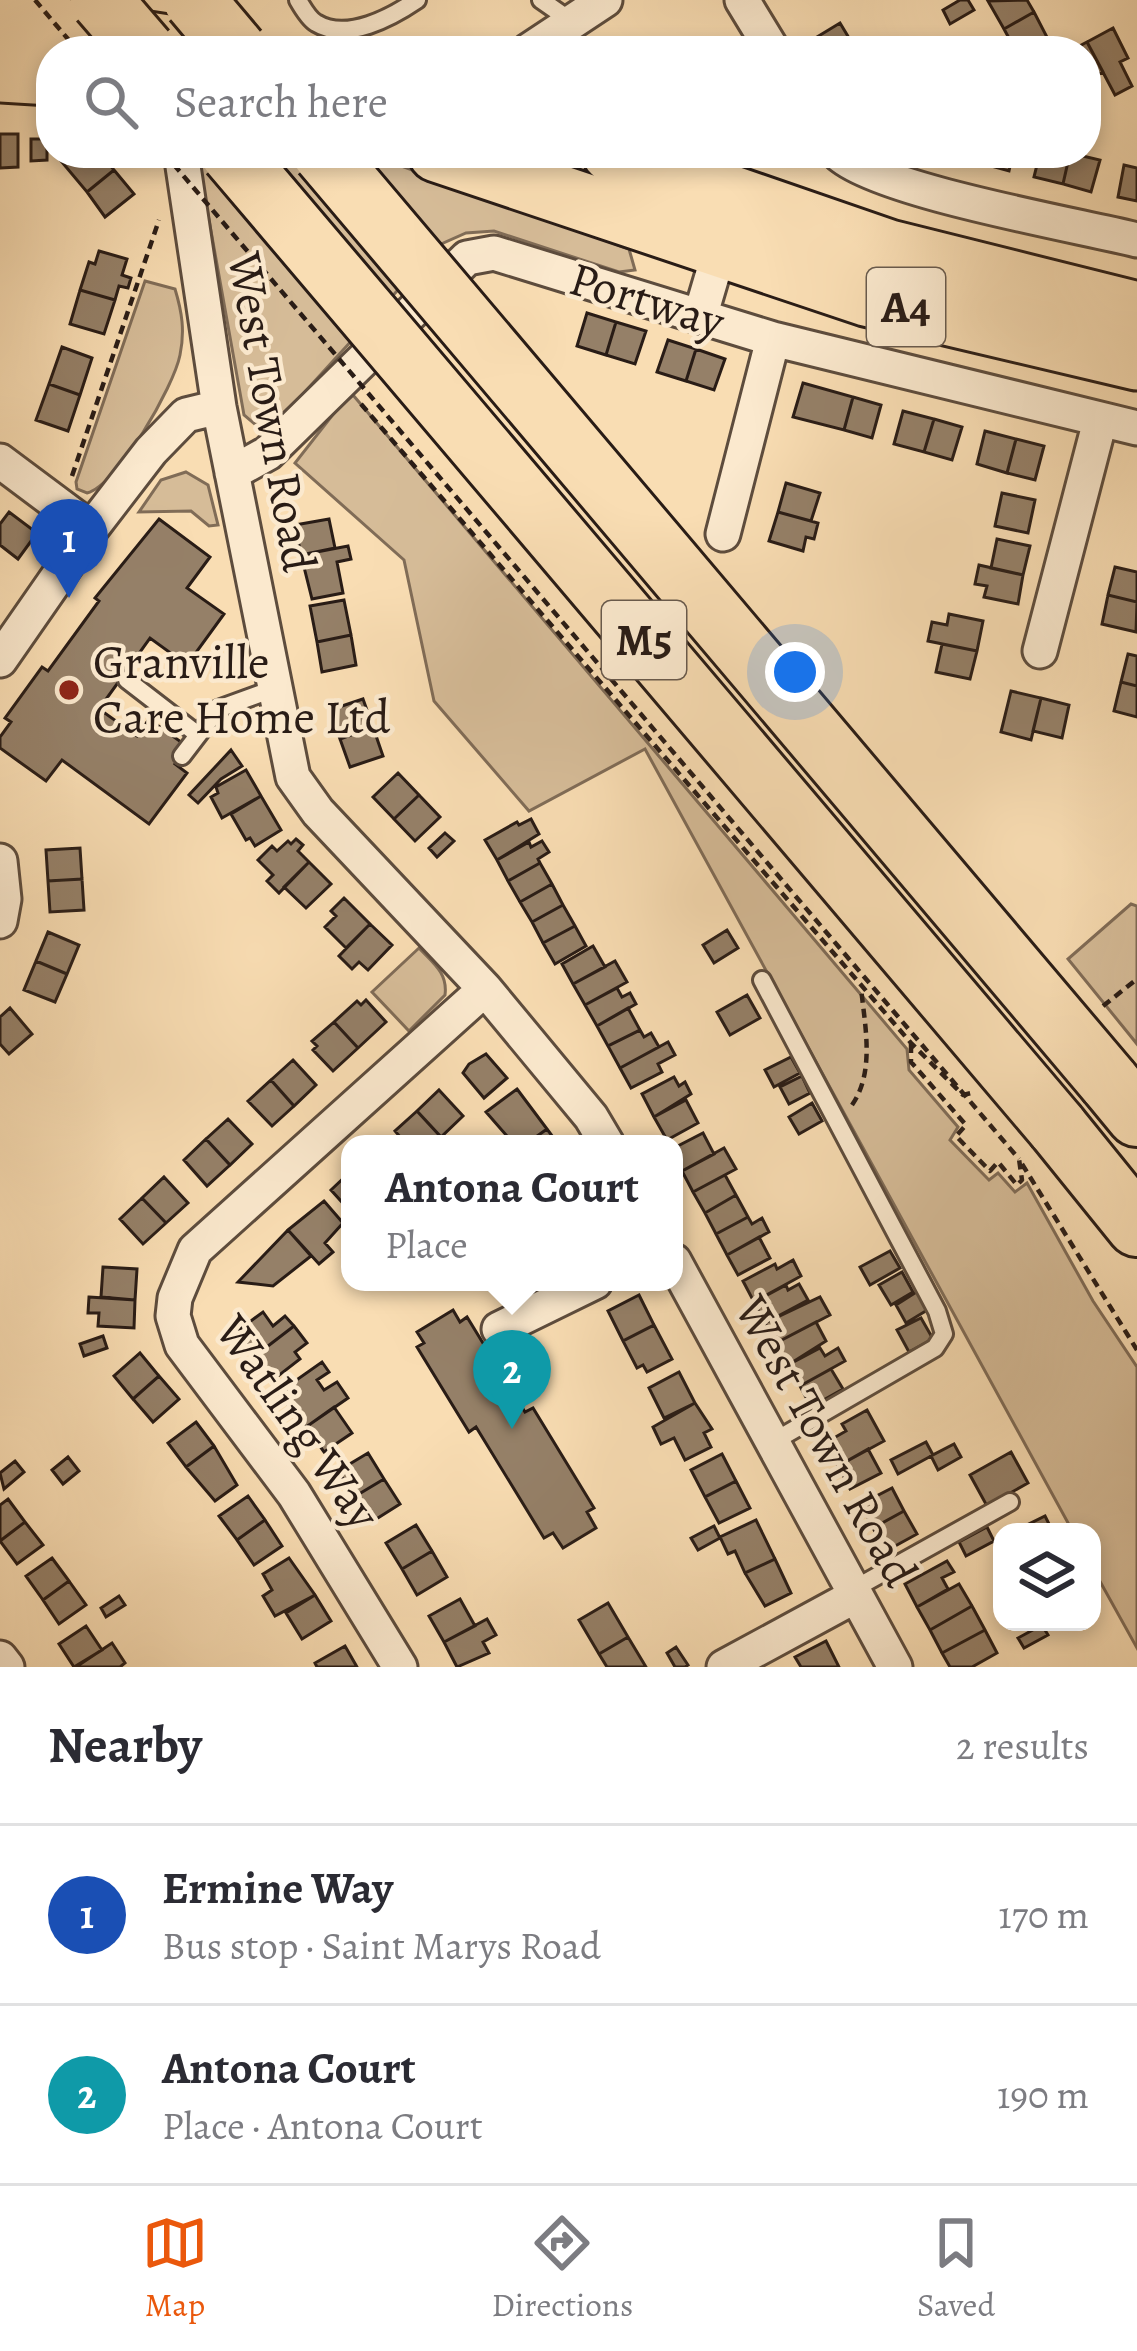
<!DOCTYPE html>
<meta charset="utf-8">
<style>
body{margin:0;font-family:Alegreya,serif;background:#f7f7f7;color:#2b2b33}
.controls{position:absolute;right:36px;bottom:36px;display:grid;overflow:hidden;border-radius:24px;box-shadow:0 6px 18px #0003}
.controls button{width:108px;height:108px;display:grid;place-items:center;padding:0;border:0;border-bottom:3px solid #e1e1e2;background:#fff;color:#2b2b33;font:60px sans-serif}
.you{position:absolute;left:795px;top:672px;width:42px;height:42px;margin:-30px;border:9px solid #fff;border-radius:50%;background:#1a73e8;box-shadow:0 0 0 18px #1a73e833}
.badge{display:grid;place-items:center;width:78px;height:78px;border-radius:50%;background:#ea580c;color:#fff;font-size:39px;font-weight:700}
.pin{position:absolute;translate:-50% -99px;filter:drop-shadow(0 3px 6px #0008)}
.pin::after{content:'';position:absolute;top:63px;width:42px;height:36px;background:inherit;clip-path:polygon(0 0,100% 0,50% 100%)}
.popup{position:absolute;left:341px;top:1135px;width:342px;height:156px;box-sizing:border-box;display:grid;place-content:center;border-radius:24px;background:#fff;filter:drop-shadow(0 3px 9px #0005);font-size:39px;white-space:nowrap;color:#7c7c81}
.popup b{font-size:45px;color:#2b2b33}
.popup::after{content:'';position:absolute;left:50%;top:100%;margin-left:-24px;border:24px solid transparent;border-top-color:#fff}
.list{margin:0;padding:0;list-style:none}
h2{display:flex;justify-content:space-between;align-items:center;height:156px;margin:0;padding:0 48px;font-size:51px}
h2 small{font-size:39px;font-weight:400;color:#7c7c81}
.list li{display:grid;grid-template-columns:78px 1fr auto;gap:36px;align-items:center;box-sizing:border-box;height:180px;padding:0 48px;border-top:3px solid #e1e1e2}
.list b{display:block;font-size:45px;white-space:nowrap}
.list p{margin:0;font-size:39px;white-space:nowrap;color:#7c7c81}
.list em{font-size:39px;font-style:normal;color:#7c7c81}
.icon{flex:none;width:66px;height:66px;fill:none;stroke:currentColor;stroke-width:2;stroke-linecap:round;stroke-linejoin:round}
.map{position:relative;flex:none;width:1137px;height:1667px;overflow:hidden}
.search{position:absolute;background:#fff;box-shadow:0 6px 18px #0003;left:36px;right:36px;top:36px;height:132px;display:flex;align-items:center;gap:30px;box-sizing:border-box;padding:0 42px;border-radius:48px;color:#7c7c81;font-size:45px}
.sheet{height:516px;background:#fff}
nav{display:flex;justify-content:space-around;align-items:center;box-sizing:border-box;height:168px;border-top:3px solid #e1e1e2;background:#fff;font-size:33px;color:#7c7c81}
nav a{display:grid;justify-items:center;gap:6px}
nav .on{color:#ea580c}
.map>svg:first-child{display:block}
.green{fill:#d6bc98;stroke:#806c57;stroke-width:3}
.building{fill:#958068;stroke:#291c16;stroke-width:3}
.lines{fill:none;stroke-linecap:round;stroke-linejoin:round}
.service-casing{stroke:#5d4c3d;stroke-width:22}
.minor-casing{stroke:#5d4c3d;stroke-width:39}
.trunk-casing{stroke:#291c16;stroke-width:63}
.motorway-casing{stroke:#291c16;stroke-width:66}
.path{stroke:#291c16;stroke-width:4.5;stroke-dasharray:9 6;stroke-linecap:butt}
.service{stroke:#fbe9ce;stroke-width:16}
.minor{stroke:#fbe9ce;stroke-width:33}
.trunk{stroke:#f9ddb3;stroke-width:57}
.motorway{stroke:#f9ddb3;stroke-width:60}
.motorway-bridge-casing{stroke:#291c16;stroke-width:66;stroke-linecap:butt}
.path-bridge{stroke:#291c16;stroke-width:4.5;stroke-dasharray:9 6;stroke-linecap:butt}
.motorway-bridge{stroke:#f9ddb3;stroke-width:60}
.poi-dot{fill:#8f2418;stroke:#fbe9ce;stroke-width:4.5}
.labels{text-anchor:middle;dominant-baseline:central;stroke-width:9;stroke-linejoin:round;paint-order:stroke}
.shield{fill:#fbe9ce;stroke:#685a4d;stroke-width:3}
.shield-label{font-size:45px;font-weight:bold;fill:#291c16}
.street-label{font-size:48px;fill:#291c16;stroke:#fbe9ce}
.poi-label{font-size:48px;fill:#291c16;stroke:#fbe9ce;text-anchor:start}
</style>
<div class="map">
<svg width="1137" height="1667" viewBox="0 0 1137 1667">
<rect width="100%" height="100%" fill="#f9ddb3"/>
<filter id="stains"><feTurbulence type="fractalNoise" baseFrequency=".00167" numOctaves="4"/><feColorMatrix values="0 0 0 0 .2 0 0 0 0 .09 0 0 0 0 .02 0 0 0 .5 -.17"/></filter>
<radialGradient id="worn" r=".72"><stop offset=".6" stop-color="#630" stop-opacity="0"/><stop offset="1" stop-color="#630" stop-opacity=".3"/></radialGradient>
<path class="green" d="M197 153H320L396 164 629 249 635 270 619 272 494 231 466 233 439 245 281 418 271 427 257 426 244 415Z
M145 281 175 289C182 312 185 331 180 355 174 386 118 485 87 493L77 489 76 482Z
M353 395 907 1049 909 1070 958 1127 950 1140 989 1180 998 1173 1015 1192 1027 1183 1093 1301 1137 1367V1648L1092 1567V1532H1073L645 749 529 811 434 701 404 560 295 463 338 408Z
M186 472 208 485 218 525 209 526 191 511 139 512 161 480Z
M1131 904 1137 906V1044L1068 959Z
M419 948C433 963 448 973 445 995L409 1031 372 992Z"/>
<path class="building" d="M960 0H968L974 10 950 24 943 10Z
M1027 0 1034 12 1004 29 988 1Z
M1034 12 1049 41 1030 51H1016L1004 29Z
M840 23 855 48 818 51 812 40Z
M1113 28 1128 58 1120 62 1132 86 1115 95 1087 42Z
M1087 42 1103 72 1086 81V51H1070Z
M0 134H18V167L0 168Z
M31 139H47V160L31 161Z
M70 153H100L114 170 87 192 61 161Z
M983 153H1013L1009 171 980 163Z
M1040 153H1070L1063 184 1034 177Z
M1070 153 1100 160 1091 192 1063 184Z
M1124 165 1137 168V201L1118 197Z
M114 170 134 194 105 217 87 192Z
M99 251 127 259 122 275 131 278 128 288 119 286 115 300 80 290 89 262 95 264Z
M80 290 115 300 104 334 70 324Z
M587 313 616 322 606 355 577 346Z
M616 322 646 331 635 364 606 355Z
M668 340 696 349 686 381 657 372Z
M62 347 92 358 80 395 49 384Z
M696 349 725 359 714 390 686 381Z
M803 383 853 397 844 430 793 417Z
M49 384 80 395 68 431 36 420Z
M853 397 881 405 872 438 844 430Z
M903 411 934 419 924 452 894 444Z
M934 419 962 427 952 460 924 452Z
M985 431 1016 439 1007 473 977 464Z
M1016 439 1044 446 1035 480 1007 473Z
M786 483 820 493 811 521 778 512Z
M1002 493 1035 500 1028 533 995 526Z
M9 512 37 533 18 559 0 545V524Z
M778 512 818 523 814 539 806 537 803 551 769 541Z
M159 519 210 557 187 588 224 614 187 665 150 638 99 709 137 736 149 719 188 747 175 764 187 773 149 824 62 760 46 781 0 748V737L11 722 5 718 42 667 48 671 99 601 95 598Z
M329 519 335 548 301 555 295 525Z
M997 539 1030 546 1023 575 991 568Z
M348 546 351 559 337 562 343 593 312 599 301 555Z
M979 565 1023 575 1018 604 984 597 987 586 975 584Z
M1115 567 1137 572V602L1108 595Z
M1108 595 1137 602 1136 632 1102 624Z
M344 600 351 635 317 642 310 606Z
M949 614 983 621 977 651 928 641 932 622 947 625Z
M351 635 356 665 322 672 317 642Z
M942 644 977 651 970 679 936 672Z
M1128 654 1137 656V686L1121 682Z
M1121 682 1137 686V717L1114 711Z
M1011 691 1041 698 1031 740 1001 732Z
M1041 698 1069 705 1062 738 1033 731Z
M363 699 373 727 340 739 330 710Z
M373 727 383 756 350 767 340 739Z
M231 750 242 766 221 779 198 803 189 795Z
M246 770 261 796 222 818 211 797 218 793 216 787Z
M398 773 419 795 394 819 373 797Z
M419 795 440 817 415 841 394 819Z
M261 796 281 830 255 846 250 838 246 840 231 814Z
M531 819 539 834 497 860 485 840 517 822 519 825Z
M445 833 454 841 437 857 429 848Z
M296 839 303 845 298 851 309 862 279 893 267 881 273 875 258 860 272 846 277 851 288 841 291 844Z
M542 841 549 852 538 859 540 863 508 881 497 860 529 842 531 847Z
M80 848 82 879 48 881 46 850Z
M309 862 331 884 306 908 284 887Z
M540 863 552 884 520 902 508 881Z
M82 879 84 910 50 912 48 881Z
M552 884 563 905 532 922 520 902Z
M344 898 370 924 346 948 325 927 336 916 331 911Z
M563 905 575 926 543 943 532 922Z
M370 924 392 945 368 970 359 962 352 969 339 956Z
M575 926 586 946 555 964 543 943Z
M727 930 738 948 714 963 703 945Z
M48 932 79 945 67 974 36 961Z
M593 946 605 967 573 984 562 964Z
M36 961 67 974 55 1002 24 990Z
M615 961 627 982 585 1005 573 984Z
M617 988 622 997 630 993 636 1004 597 1026 585 1005Z
M747 995 760 1018 730 1035 717 1012Z
M366 1000 386 1022 358 1048 334 1022 357 1001 361 1005Z
M10 1008 32 1034 9 1054 0 1044V1017Z
M628 1008 640 1030 608 1046 597 1026Z
M334 1022 358 1048 333 1071 313 1050 317 1046 312 1041Z
M640 1030 644 1037 651 1033 659 1047 620 1068 608 1046Z
M668 1042 675 1055 658 1064 662 1072 631 1088 620 1068Z
M486 1054 507 1078 484 1098 463 1073 469 1064Z
M791 1057 800 1073 774 1087 765 1070Z
M293 1060 316 1085 294 1106 271 1080Z
M802 1076 810 1093 789 1104 780 1087Z
M674 1077 679 1086 685 1082 691 1094 654 1117 642 1094Z
M271 1080 294 1106 272 1126 248 1101Z
M517 1089 547 1129 526 1144H514L486 1112Z
M439 1090 463 1116 441 1137 417 1111Z
M686 1100 698 1123 667 1140 654 1117Z
M812 1103 822 1121 799 1134 789 1117Z
M417 1111 441 1137 433 1144H406L395 1131Z
M228 1119 252 1144 230 1165 206 1139Z
M547 1129 558 1144H526Z
M703 1133 714 1154 682 1171 674 1148Z
M206 1139 230 1165 207 1186 184 1160Z
M724 1148 736 1169 693 1192 682 1171Z
M350 1172V1211L331 1190Z
M725 1175 736 1195 705 1213 693 1192Z
M164 1177 188 1203 166 1223 142 1198Z
M736 1195 748 1217 716 1234 705 1213Z
M142 1198 166 1223 143 1244 120 1219Z
M324 1201 343 1223 325 1243 333 1252 319 1264 288 1230Z
M748 1217 752 1224 762 1218 769 1232 727 1255 716 1234Z
M288 1230 311 1256 273 1286 238 1282Z
M759 1237 770 1258 738 1275 727 1255Z
M890 1251 900 1268 870 1285 860 1267Z
M793 1260 801 1276 754 1302 743 1281 775 1264 777 1269Z
M103 1267 137 1269 135 1300 101 1297Z
M902 1272 913 1292 891 1305 879 1285Z
M799 1284 808 1300 765 1323 754 1302 786 1285 788 1290Z
M918 1291 929 1309 906 1323 896 1305Z
M639 1295 654 1325 623 1341 608 1311Z
M89 1297 135 1300 134 1328 98 1326 99 1313H88Z
M820 1297 830 1315 776 1343 765 1323Z
M453 1310 460 1322 467 1317 525 1412 533 1408 594 1508 587 1512 596 1528 563 1548 553 1533 544 1538 476 1427 469 1432 417 1347 424 1343 417 1332Z
M263 1312 273 1326 285 1316 294 1326 255 1356 236 1332Z
M921 1318 933 1339 909 1352 897 1330Z
M816 1322 826 1341 788 1365 776 1343Z
M654 1325 672 1359 647 1372 643 1365 637 1368 623 1341Z
M294 1326 307 1343 295 1352 300 1359 273 1380 255 1356Z
M103 1336 107 1348 84 1356 80 1344Z
M820 1348 825 1356 838 1348 845 1361 800 1386 788 1365Z
M140 1353 159 1376 133 1399 114 1376Z
M322 1362 329 1372 317 1380 324 1390 337 1382 348 1398 306 1427 278 1393Z
M831 1369 843 1389 811 1407 800 1386Z
M679 1372 695 1403 664 1418 649 1388Z
M159 1376 179 1399 153 1422 133 1399Z
M695 1403 712 1429 704 1433 711 1447 685 1460 674 1438 661 1444 653 1427Z
M334 1407 352 1433 324 1452 306 1427Z
M867 1410 884 1441 838 1466 825 1443 846 1431 842 1424Z
M196 1422 214 1446 186 1467 168 1443Z
M926 1442 933 1455 898 1474 891 1460Z
M954 1444 961 1457 938 1470 931 1456Z
M214 1446 237 1485 215 1501 186 1467Z
M868 1449 881 1473 850 1489 838 1466Z
M1011 1452 1028 1483 987 1506 970 1475Z
M368 1453 384 1479 354 1497 338 1471Z
M722 1454 736 1481 705 1497 691 1470Z
M68 1457 79 1471 63 1484 52 1470Z
M15 1461 24 1472 4 1489 0 1473Z
M384 1479 400 1504 370 1523 354 1497Z
M736 1481 750 1508 719 1523 705 1497Z
M892 1488 904 1511 873 1528 861 1504Z
M248 1496 265 1520 237 1540 219 1516Z
M8 1499 25 1522 0 1541V1505Z
M904 1511 917 1534 886 1551 873 1528Z
M1045 1516 1051 1528 1031 1532 1027 1525Z
M265 1520 282 1546 254 1565 237 1540Z
M756 1520 775 1559 745 1573 735 1551 728 1554 720 1537Z
M25 1522 43 1545 17 1564 0 1541Z
M416 1525 432 1551 402 1569 386 1543Z
M714 1526 720 1538 698 1550 691 1538Z
M987 1527 994 1541 966 1556 959 1542Z
M432 1551 447 1577 417 1595 402 1569Z
M52 1558 69 1581 43 1600 26 1576Z
M289 1558 315 1595 275 1616 263 1596 272 1590 263 1574Z
M775 1559 791 1593 765 1606 745 1573Z
M947 1561 954 1572 942 1578 948 1589 917 1607 905 1584Z
M69 1581 86 1605 59 1624 43 1600Z
M959 1584 972 1606 930 1630 917 1607Z
M315 1595 331 1621 302 1639 286 1613Z
M119 1596 125 1605 106 1617 101 1608Z
M460 1599 475 1626 444 1642 429 1616Z
M608 1603 628 1637 599 1654 579 1620Z
M972 1606 985 1630 942 1653 930 1630Z
M487 1619 496 1635 483 1642 489 1653 457 1667 444 1642Z
M1042 1625 1048 1635 1024 1648 1018 1638Z
M86 1626 102 1650 74 1667 59 1644Z
M985 1630 997 1653 972 1667H950L942 1653Z
M628 1637 646 1667H607L599 1654Z
M826 1641 839 1667H801L795 1657Z
M112 1643 125 1663 120 1667H76Z
M345 1646 357 1667H317L315 1663Z
M676 1647 688 1665 685 1667H675L667 1653Z"/>
<g class="lines">
<g class="service-casing">
<path id="service" d="M298 0C302 7 309 19 316 23 347 42 392 17 417 0
M541 0 574 23
M127 680 197 734
M182 756 218 709 273 689
M762 980 937 1311 944 1334 935 1348 771 1443
M852 1590 1010 1502"/>
</g>
<g class="minor-casing">
<path id="minor" d="M742 0 773 51
M528 51 605 0
M181 153 219 407 293 777 318 812 485 989 591 1117 607 1144
M838 153C875 190 1077 225 1137 240
M700 317 720 249
M0 461 91 529
M232 473 268 453 467 258 494 253 773 339 1137 428
M723 534 773 339
M1040 651 1100 421
M0 660 91 529 151 451 186 415 219 407
M0 861 4 899 0 921
M674 1261 895 1667
M499 1329 595 1282
M0 1658 7 1667
M400 1667 294 1494 182 1345 173 1316 175 1298 195 1250 485 989
M724 1667 855 1596"/>
</g>
<g class="trunk-casing">
<path id="trunk" d="M0 18 212 51
M0 73 51 76
M437 153 866 297 1137 361
M611 153 889 249 1137 311"/>
</g>
<g class="motorway-casing">
<path id="motorway" d="M1109 1082 1137 1116
M1057 1127 1137 1226"/>
</g>
<path class="path" d="M381 47 398 51
M462 51 497 45
M361 404 911 1043 963 1095 971 1093
M72 476 159 220
M1103 1006 1137 979
M911 1044V1062L966 1125 956 1136 990 1171 998 1162 1017 1185 1022 1180 1019 1159
M852 1105C875 1072 865 1026 861 988
M1022 1164 1137 1350"/>
<use href="#service" class="service"/>
<use href="#minor" class="minor"/>
<use href="#trunk" class="trunk"/>
<use href="#motorway" class="motorway"/>
<g class="motorway-bridge-casing">
<path id="motorway-bridge" d="M101 0 145 51
M194 0 237 51
M231 153 1057 1127
M323 153 1109 1082"/>
</g>
<path class="path-bridge" d="M35 0 78 51
M164 153 1019 1159"/>
<use href="#motorway-bridge" class="motorway-bridge"/>
</g>
<circle class="poi-dot" cx="69" cy="690" r="12"/>
<g class="labels">
<g class="shield">
<rect x="867" y="268" width="78" height="78" rx="9"/>
<rect x="602" y="601" width="84" height="78" rx="9"/>
</g>
<g class="shield-label">
<text x="906" y="307">A4</text>
<text x="644" y="640">M5</text>
</g>
<g class="street-label">
<text transform="translate(647 300) rotate(17)">Portway</text>
<text transform="translate(272 412) rotate(80)">West Town Road</text>
<text transform="translate(298 1422) rotate(55)">Watling Way</text>
<text transform="translate(826 1441) rotate(61)">West Town Road</text>
</g>
<g class="poi-label">
<text x="93" y="662">Granville<tspan x="93" dy="55">Care Home Ltd</tspan></text>
</g>
</g>
<rect width="100%" height="100%" filter="url(#stains)"/>
<rect width="100%" height="100%" fill="url(#worn)"/>
</svg>
<div class="controls">
<button><svg class="icon" aria-label="layers" viewBox="0 0 24 24"><path d="M12 4l9 5-9 5-9-5zM3 14l9 5 9-5"/></svg></button>
</div>
<div class="you"></div>
<div class="pin badge" style="left:69px;top:598px;background:#1a4fb4">1</div>
<div class="pin badge" style="left:512px;top:1429px;background:#0f9aa8">2</div>
<div class="popup"><b>Antona Court</b>Place</div>
<div class="search"><svg class="icon" aria-label="search" viewBox="0 0 24 24"><circle cx="10" cy="10" r="6"/><path d="M15 15l6 6"/></svg>Search here</div>
</div>
<section class="sheet">
<h2>Nearby<small>2 results</small></h2>
<ul class="list">
<li><span class="badge" style="background:#1a4fb4">1</span><div><b>Ermine Way</b><p>Bus stop · Saint Marys Road</p></div><em>170 m</em></li>
<li><span class="badge" style="background:#0f9aa8">2</span><div><b>Antona Court</b><p>Place · Antona Court</p></div><em>190 m</em></li>
</ul>
</section>
<nav>
<a class="on"><svg class="icon" aria-label="map" viewBox="0 0 24 24"><path d="M3 6l6-2 6 2 6-2v14l-6 2-6-2-6 2zM9 4v14M15 6v14"/></svg>Map</a>
<a><svg class="icon" aria-label="directions" viewBox="0 0 24 24"><path d="M12 3l9 9-9 9-9-9zM9 14v-3h6M13 9l2 2-2 2"/></svg>Directions</a>
<a><svg class="icon" aria-label="saved" viewBox="0 0 24 24"><path d="M7 4h10v16l-5-4-5 4z"/></svg>Saved</a>
</nav>
